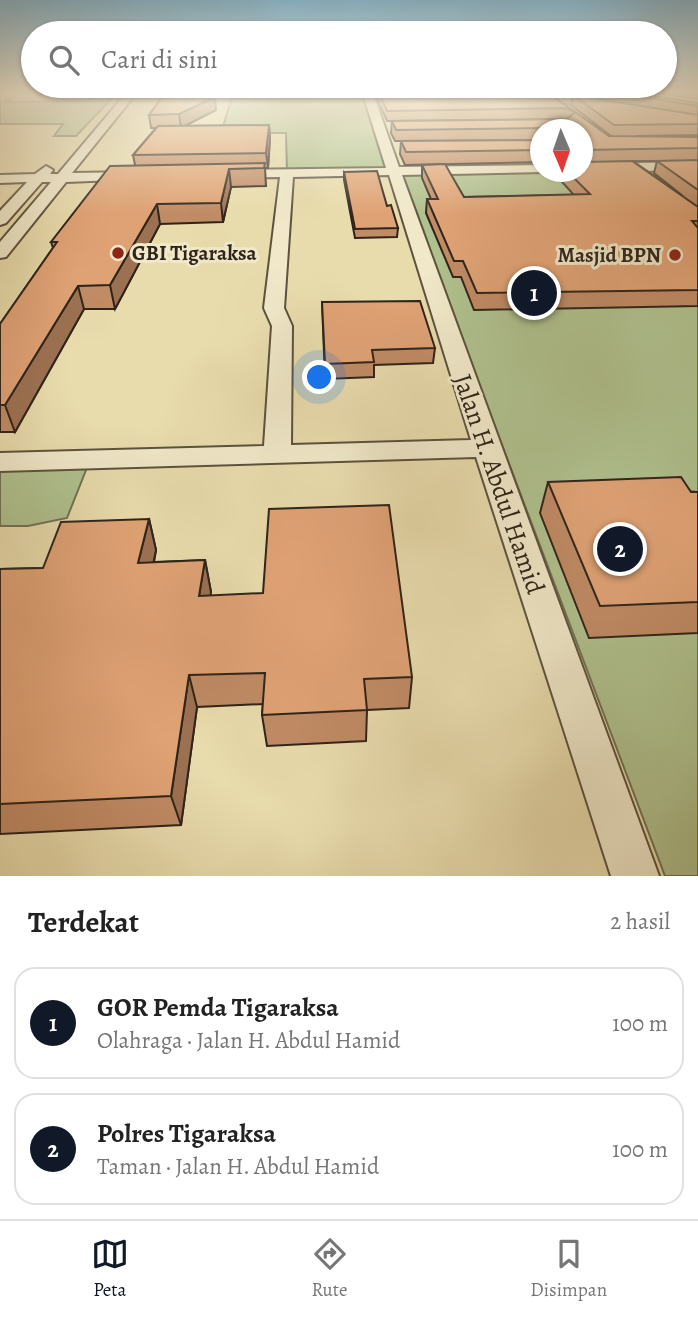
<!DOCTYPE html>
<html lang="id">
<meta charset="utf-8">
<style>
body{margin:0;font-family:Alegreya,serif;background:#f6f6f6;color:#222}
.compass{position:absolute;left:530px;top:119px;width:63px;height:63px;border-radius:50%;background:#fff;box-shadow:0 2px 5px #0004;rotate:178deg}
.you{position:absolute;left:320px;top:378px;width:24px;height:24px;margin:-18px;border:5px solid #fff;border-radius:50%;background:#1a73e8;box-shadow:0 0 0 10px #1a73e833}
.badge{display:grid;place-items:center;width:46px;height:46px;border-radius:50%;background:#111827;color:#fff;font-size:23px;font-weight:700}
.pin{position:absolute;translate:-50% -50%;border:4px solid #fff;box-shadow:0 2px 7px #0006}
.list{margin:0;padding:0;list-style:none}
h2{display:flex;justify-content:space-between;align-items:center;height:91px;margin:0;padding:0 28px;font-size:30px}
h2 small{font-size:23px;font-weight:400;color:#767676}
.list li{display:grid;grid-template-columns:46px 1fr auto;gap:21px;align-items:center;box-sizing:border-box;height:112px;margin:0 14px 14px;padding:0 14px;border:2px solid #e0e0e0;border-radius:21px}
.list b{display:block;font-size:26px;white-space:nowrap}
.list p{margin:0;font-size:23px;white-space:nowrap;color:#767676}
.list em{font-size:23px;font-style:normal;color:#767676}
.icon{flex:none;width:38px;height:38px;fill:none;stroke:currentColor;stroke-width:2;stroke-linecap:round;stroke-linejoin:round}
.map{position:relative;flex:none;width:698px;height:876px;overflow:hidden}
.search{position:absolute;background:#fff;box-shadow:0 2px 5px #0004;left:21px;right:21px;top:21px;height:77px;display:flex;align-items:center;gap:18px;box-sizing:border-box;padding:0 24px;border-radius:38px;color:#767676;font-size:26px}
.sheet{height:343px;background:#fff}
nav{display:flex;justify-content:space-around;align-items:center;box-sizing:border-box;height:98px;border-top:2px solid #e0e0e0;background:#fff;font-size:19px;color:#767676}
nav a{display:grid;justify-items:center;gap:4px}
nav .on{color:#111827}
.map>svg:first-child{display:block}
.green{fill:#afc18e;stroke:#6f7254;stroke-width:2}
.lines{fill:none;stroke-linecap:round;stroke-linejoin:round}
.river{fill:#98bba6;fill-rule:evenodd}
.street-casing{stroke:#5d523e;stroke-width:4}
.street{fill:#f0e8c9;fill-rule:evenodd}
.wall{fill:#c08b65;stroke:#2f241a;stroke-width:2;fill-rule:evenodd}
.shaded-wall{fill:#9c7152;stroke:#2f241a;stroke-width:2}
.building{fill:#dfa275;stroke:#2f241a;stroke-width:2}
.poi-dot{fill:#8f2418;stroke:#f0e8c9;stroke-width:2.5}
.labels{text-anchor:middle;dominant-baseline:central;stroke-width:6;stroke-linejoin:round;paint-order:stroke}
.far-poi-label{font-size:21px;font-weight:bold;fill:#2f241a;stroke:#f0e8c9;text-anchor:start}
.street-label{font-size:26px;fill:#2f241a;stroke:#f0e8c9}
</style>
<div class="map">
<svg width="698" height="876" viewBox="0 0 698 876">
<rect width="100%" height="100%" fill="#e8dbac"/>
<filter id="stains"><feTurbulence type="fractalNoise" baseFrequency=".00286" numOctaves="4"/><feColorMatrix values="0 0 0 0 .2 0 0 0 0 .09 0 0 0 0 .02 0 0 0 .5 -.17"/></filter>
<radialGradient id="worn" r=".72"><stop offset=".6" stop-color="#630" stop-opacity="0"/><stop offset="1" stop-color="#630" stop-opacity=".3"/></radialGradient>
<path class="green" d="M0 91H20L5 102 88 101 102 91H119L76 136H54L63 124H0Z
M234 91H365L391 171 287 172 286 133H221Z
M631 171 698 221V876H665L399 173Z
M90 460 67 518 28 526H0V462Z"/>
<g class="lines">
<path class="river" d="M681 91H698V98L684 94Z"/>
<g class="street-casing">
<path id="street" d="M128 91H138L72 173 136 172 143 176 141 179 66 182 6 257 0 258V242L51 182H42L6 223 0 225V211L27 182 0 183V175L35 174 46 166 53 170 50 174H58Z
M362 91H372L399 167 540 165V172H545L402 175 659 876H611L476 457 0 471V453L264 446 272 326 264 308 280 177 231 178 224 174 231 170 386 168ZM389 175 471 440 291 445 292 326 284 308 293 177Z
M517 91 606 103 611 106 606 109 520 96Z
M615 91H639L698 100V106Z
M698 162V170L582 172H580L582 164Z"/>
</g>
<use href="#street" class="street"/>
</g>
<path class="wall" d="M37 91H81L77 94 38 95Z
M378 91 554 97 609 136H611L571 105 573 95 549 91H617L698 103V135L636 136 698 137V306L474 310 461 277H453L426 213 427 199H431L422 178V165L464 197 574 195 553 172H583V130H541V162L405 165 400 154 401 141 540 140 395 141 391 133 392 121 565 119 387 121 378 101ZM633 161H657L654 173 683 196Z
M216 110 184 126 269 125 270 138 268 168H265L266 186 231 187 223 222 160 224 115 309H84L15 432H0V324L53 248 51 242 135 165 133 155 156 128H151L149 115Z
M344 172 387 206 398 228 397 237 355 238 344 180Z
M322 302 435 348 433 363 374 365V377L325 379Z
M548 482 698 492V633L589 638 540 513Z
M149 519 156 550 154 562 205 560 211 592 210 595 412 677 409 708 367 710 366 741 267 746 262 715 263 704 197 707 181 825 0 834V569L43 568Z"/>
<path class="shaded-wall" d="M215 97 216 110 181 128 179 114Z
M269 125 270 138 268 168 266 153Z
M229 169 231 187 223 222 221 203Z
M157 204 160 224 115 309 110 285Z
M78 286 84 309 15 432 5 405Z
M149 519 156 550 147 594 138 563Z
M205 560 211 592 206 627 199 596Z
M189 675 197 707 181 825 171 796Z"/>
<path class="building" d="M378 91H545L554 92V97L609 136 698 137V148L583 150V151V130H544L542 128 396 130 392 121 567 119 575 112 567 108 387 111Z
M607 91H617L698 103V106Z
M165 93 215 97 179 114 149 115Z
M573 95 698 115V124L614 125Z
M269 125 266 153 133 155 158 126Z
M541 140V150L406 152 401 141Z
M698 160V190L657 161Z
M632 161 698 207V221H692L698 228V290L477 293 463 261H454L427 199H438L422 165 445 164 464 197 590 194 568 172H583V162Z
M265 163 264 168 229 169 221 203 157 204 110 285 78 286 5 405H0V324L57 242H51L110 166Z
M377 171 387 206 391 205 398 228 355 229 344 172Z
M420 301 435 348 372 350 374 362 325 364 322 302Z
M681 477 691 492H698V602L600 606 548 482Z
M389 505 412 677 364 679 367 710 262 715 265 673 189 675 171 796 0 804V569L43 568 61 522 149 519 138 563 205 560 199 596 263 593 269 509Z"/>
<linearGradient id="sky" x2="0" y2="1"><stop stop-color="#88b7ce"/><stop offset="0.43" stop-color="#f5efda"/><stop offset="1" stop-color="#f5efda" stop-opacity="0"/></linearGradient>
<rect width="698" height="214" fill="url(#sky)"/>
<g class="poi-dot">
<circle cx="118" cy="253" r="7"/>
<circle cx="675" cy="255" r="7"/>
</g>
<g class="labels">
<g class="far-poi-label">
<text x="132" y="253">GBI Tigaraksa</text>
<text x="661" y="255" text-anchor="end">Masjid BPN</text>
</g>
<g class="street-label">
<text transform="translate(499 484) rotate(71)">Jalan H. Abdul Hamid</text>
</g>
</g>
<rect width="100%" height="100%" filter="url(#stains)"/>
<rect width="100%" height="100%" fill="url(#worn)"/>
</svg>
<svg class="compass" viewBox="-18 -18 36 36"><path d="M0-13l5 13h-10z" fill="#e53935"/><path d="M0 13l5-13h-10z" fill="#767676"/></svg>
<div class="you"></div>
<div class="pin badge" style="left:534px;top:293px">1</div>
<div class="pin badge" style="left:620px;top:549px">2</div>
<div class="search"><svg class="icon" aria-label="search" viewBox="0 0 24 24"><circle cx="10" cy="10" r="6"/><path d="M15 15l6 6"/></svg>Cari di sini</div>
</div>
<section class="sheet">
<h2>Terdekat<small>2 hasil</small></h2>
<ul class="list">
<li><span class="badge">1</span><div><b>GOR Pemda Tigaraksa</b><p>Olahraga · Jalan H. Abdul Hamid</p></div><em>100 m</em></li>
<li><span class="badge">2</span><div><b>Polres Tigaraksa</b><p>Taman · Jalan H. Abdul Hamid</p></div><em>100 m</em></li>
</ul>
</section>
<nav>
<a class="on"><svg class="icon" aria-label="map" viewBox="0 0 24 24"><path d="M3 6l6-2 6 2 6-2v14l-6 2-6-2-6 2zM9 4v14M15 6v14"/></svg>Peta</a>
<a><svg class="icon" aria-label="directions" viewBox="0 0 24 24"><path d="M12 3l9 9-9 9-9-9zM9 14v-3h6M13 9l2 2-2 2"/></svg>Rute</a>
<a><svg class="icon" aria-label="saved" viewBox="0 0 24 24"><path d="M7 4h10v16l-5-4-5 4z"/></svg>Disimpan</a>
</nav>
